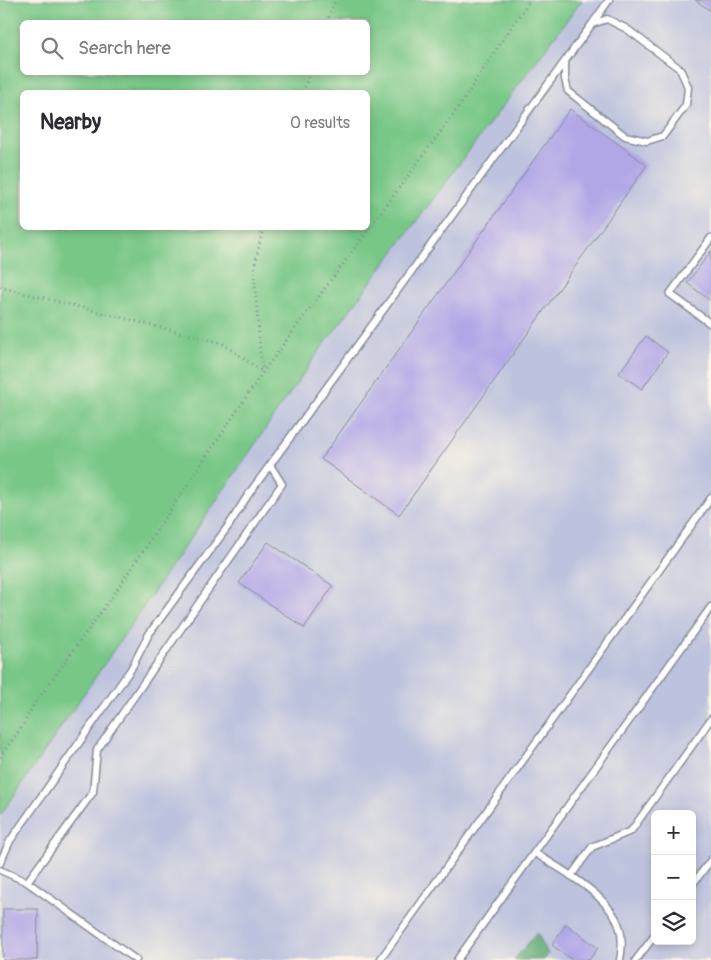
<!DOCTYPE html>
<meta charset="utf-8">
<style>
body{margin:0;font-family:Pangolin,sans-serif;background:#f2f2f3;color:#2b2b33}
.controls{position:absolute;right:15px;bottom:15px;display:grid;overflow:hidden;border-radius:8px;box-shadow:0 2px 8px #0003}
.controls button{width:45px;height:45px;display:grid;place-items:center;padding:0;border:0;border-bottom:1px solid #e1e1e2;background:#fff;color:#2b2b33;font:25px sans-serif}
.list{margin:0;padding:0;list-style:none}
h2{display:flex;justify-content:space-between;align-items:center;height:65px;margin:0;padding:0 20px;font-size:21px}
h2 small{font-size:16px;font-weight:400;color:#7c7c81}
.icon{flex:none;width:28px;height:28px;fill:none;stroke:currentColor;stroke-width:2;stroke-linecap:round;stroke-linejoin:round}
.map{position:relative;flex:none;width:711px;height:960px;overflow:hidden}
.search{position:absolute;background:#fff;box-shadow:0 2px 8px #0003;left:20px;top:20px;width:350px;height:55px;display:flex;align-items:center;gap:12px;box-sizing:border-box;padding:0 18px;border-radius:8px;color:#7c7c81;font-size:19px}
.panel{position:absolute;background:#fff;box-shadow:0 2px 8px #0003;left:20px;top:90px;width:350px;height:140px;border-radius:8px}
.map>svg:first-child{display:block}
.industrial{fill:#bdc3de;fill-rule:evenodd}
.green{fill:#78c787;stroke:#4a7b72;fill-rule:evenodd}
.forest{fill:#62ac74;stroke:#3e6e69}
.building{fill:#b1a7e7}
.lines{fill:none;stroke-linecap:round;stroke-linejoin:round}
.service-casing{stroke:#878d98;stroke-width:9}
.path{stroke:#878d98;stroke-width:3;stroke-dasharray:1 4;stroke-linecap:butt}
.service{stroke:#fff;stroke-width:6}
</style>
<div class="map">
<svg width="711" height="960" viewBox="0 0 711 960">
<rect width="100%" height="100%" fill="#fcf5e5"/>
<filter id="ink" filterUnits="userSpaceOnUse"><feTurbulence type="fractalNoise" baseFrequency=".02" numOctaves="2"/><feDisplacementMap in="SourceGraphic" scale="10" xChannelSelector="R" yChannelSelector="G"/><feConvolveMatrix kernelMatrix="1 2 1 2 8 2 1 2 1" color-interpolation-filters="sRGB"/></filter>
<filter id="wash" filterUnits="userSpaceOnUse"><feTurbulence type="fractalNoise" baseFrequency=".0096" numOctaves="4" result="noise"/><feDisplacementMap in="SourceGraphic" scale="20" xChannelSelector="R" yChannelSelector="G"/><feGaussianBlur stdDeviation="1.12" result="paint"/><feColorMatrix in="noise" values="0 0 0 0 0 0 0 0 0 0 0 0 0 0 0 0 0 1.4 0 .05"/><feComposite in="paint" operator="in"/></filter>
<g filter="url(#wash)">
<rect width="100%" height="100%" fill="#f3ebd1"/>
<path class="industrial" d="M582 0H711V960H0V816L314 358ZM655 814H692V941H655Z"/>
<path class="green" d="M0 0H582L314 358 0 816ZM22 22H368V72H22ZM22 92H368V228H22Z"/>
<path class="forest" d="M537 933 548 954 544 960H514Z"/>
<g id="blocks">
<path class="building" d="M695 0H711V11Z
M570 109 647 165 399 515 321 459Z
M711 251V301L687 283Z
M646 336 668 352 642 389 619 373Z
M268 542 333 586 304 628 239 583Z
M3 909H38L37 960H3Z
M566 924 598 948 589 960H572L552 945Z"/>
</g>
</g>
<g filter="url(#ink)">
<use href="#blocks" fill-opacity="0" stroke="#878d98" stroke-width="1"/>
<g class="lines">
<g class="service-casing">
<path id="service" d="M592 24 609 0
M711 238 670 294 711 324
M535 853C562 870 611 896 620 929 623 940 622 949 620 960
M0 863 10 841 131 669 149 634 229 525 248 495 270 465 592 24 607 19 627 29 680 69 688 87 686 105 663 136 647 141 625 136 568 91 565 79V61
M0 870 27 882 136 960
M571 876 592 847 631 831 711 719
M27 882 93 792 97 750 210 587 282 484 270 465
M692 885 711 860
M380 960 711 498
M457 960 711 607
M636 960 655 935"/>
</g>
<path class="path" d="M327 22 335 0
M303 92 310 72
M263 228 254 270 260 351 263 371
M0 287 222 343 263 372
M0 757 23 725 33 706 114 594 263 372 459 107 499 45 530 0"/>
<use href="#service" class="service"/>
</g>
</g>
</svg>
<div class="controls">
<button>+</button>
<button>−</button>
<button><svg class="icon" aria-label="layers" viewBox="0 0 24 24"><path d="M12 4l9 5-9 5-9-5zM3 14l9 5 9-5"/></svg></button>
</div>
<div class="search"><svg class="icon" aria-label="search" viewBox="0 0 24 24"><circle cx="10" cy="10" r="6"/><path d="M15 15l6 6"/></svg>Search here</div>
<section class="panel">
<h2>Nearby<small>0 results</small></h2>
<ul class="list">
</ul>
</section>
</div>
